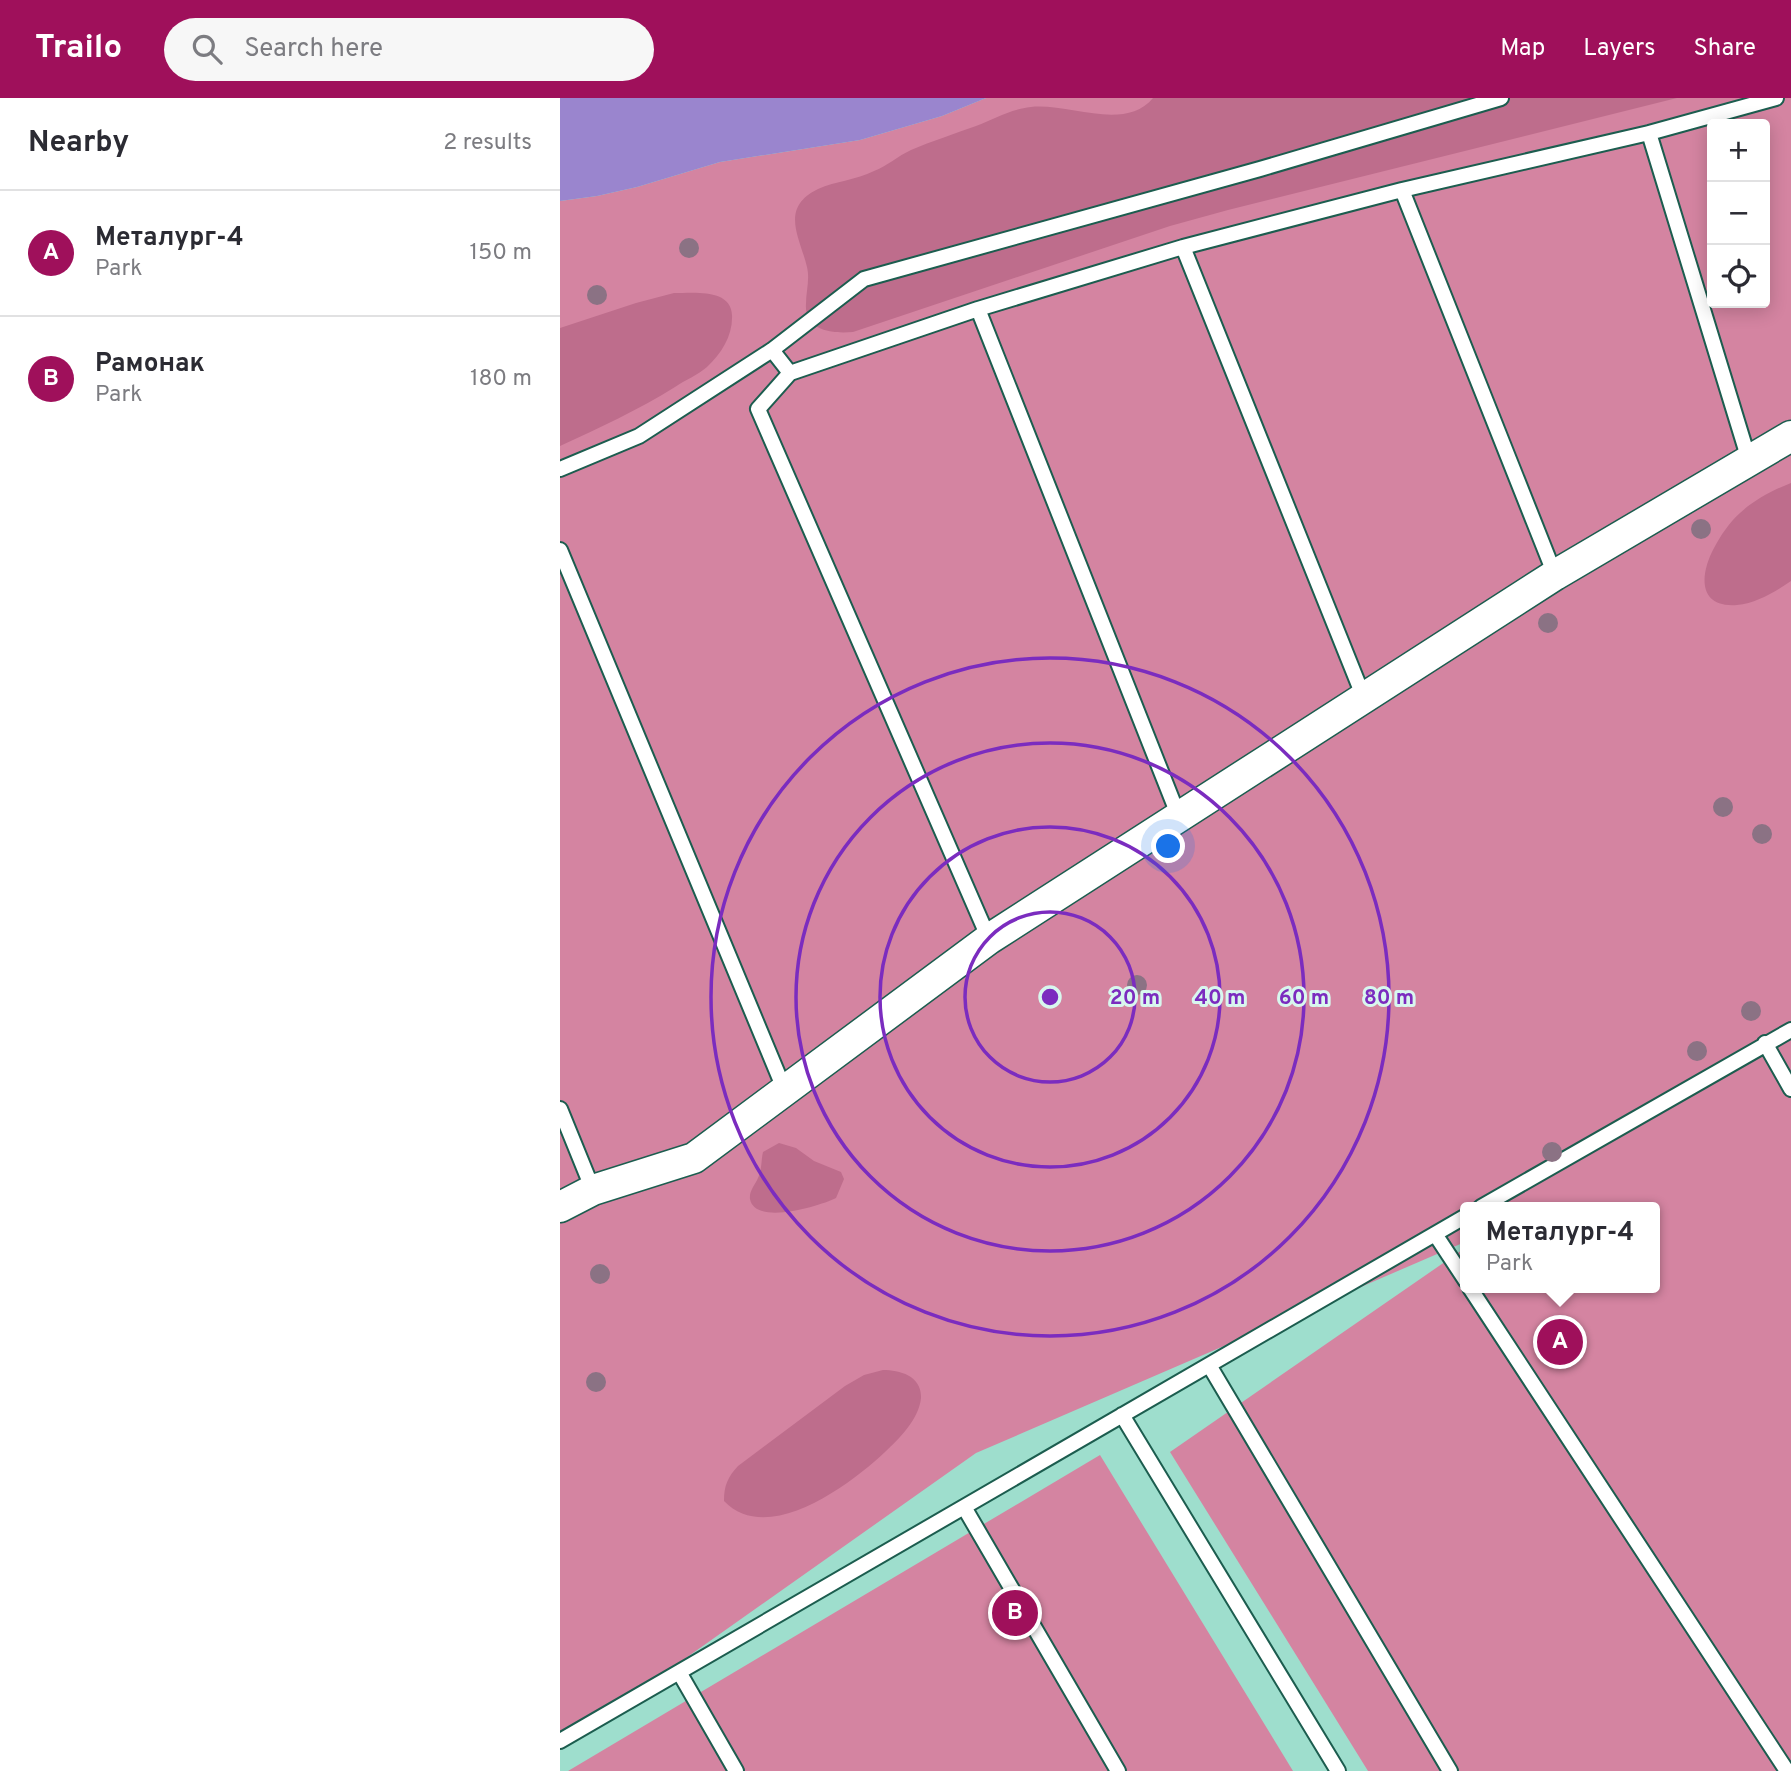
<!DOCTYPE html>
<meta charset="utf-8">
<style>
body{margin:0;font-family:Overpass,sans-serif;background:#f7f7f7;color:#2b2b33}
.controls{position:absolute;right:21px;top:21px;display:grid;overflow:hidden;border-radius:7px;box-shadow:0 4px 18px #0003}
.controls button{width:63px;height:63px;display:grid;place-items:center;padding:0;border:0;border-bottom:2px solid #e1e1e2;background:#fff;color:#2b2b33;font:35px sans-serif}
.you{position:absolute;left:609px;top:749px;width:24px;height:24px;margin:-18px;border:5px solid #fff;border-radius:50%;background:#1a73e8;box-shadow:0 0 0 10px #1a73e833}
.badge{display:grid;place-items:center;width:46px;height:46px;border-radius:50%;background:#9f105b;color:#fff;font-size:23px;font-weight:700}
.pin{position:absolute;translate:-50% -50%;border:4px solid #fff;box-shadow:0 2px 7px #0006}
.popup{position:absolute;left:900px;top:1104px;width:200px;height:91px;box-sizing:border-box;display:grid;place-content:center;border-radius:7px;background:#fff;filter:drop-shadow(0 2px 5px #0005);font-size:23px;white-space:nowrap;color:#7c7c81}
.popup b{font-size:26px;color:#2b2b33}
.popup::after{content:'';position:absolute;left:50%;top:100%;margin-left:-14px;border:14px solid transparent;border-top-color:#fff}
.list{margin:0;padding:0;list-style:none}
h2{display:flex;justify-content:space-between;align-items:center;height:91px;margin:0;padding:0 28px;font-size:30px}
h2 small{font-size:23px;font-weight:400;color:#7c7c81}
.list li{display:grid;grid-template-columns:46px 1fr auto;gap:21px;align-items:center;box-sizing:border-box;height:126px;padding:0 28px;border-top:2px solid #e1e1e2}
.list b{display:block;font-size:26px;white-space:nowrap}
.list p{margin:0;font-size:23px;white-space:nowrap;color:#7c7c81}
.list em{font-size:23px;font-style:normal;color:#7c7c81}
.icon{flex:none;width:38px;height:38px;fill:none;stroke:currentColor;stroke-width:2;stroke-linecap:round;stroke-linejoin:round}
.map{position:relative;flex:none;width:1231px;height:1673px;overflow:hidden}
header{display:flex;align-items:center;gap:42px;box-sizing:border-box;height:98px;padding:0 35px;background:#9f105b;color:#fff}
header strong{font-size:33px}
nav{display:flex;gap:38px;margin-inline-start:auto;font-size:24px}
.search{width:490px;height:63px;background:#f7f7f7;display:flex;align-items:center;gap:18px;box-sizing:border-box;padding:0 24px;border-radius:38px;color:#7c7c81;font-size:26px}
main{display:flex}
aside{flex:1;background:#fff}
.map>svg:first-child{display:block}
.green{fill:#d484a1;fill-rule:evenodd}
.forest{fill:#be6d8c}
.water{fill:#9a85ce}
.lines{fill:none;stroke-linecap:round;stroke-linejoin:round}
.lane-casing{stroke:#1c5d4f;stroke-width:18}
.street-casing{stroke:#1c5d4f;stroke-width:33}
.lane{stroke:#fff;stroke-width:14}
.street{stroke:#fff;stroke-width:30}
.tree{fill:#8b7284}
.ring{fill:none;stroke:#7b2cbf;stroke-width:3.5}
.centre{fill:#7b2cbf;stroke:#d8f7ee;stroke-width:3.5}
.ring-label{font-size:21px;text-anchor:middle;font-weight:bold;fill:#7b2cbf;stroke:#d8f7ee;stroke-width:6;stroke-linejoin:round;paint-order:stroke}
</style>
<header>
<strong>Trailo</strong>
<div class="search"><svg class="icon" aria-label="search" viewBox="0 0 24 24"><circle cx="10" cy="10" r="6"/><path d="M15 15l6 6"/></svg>Search here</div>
<nav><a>Map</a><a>Layers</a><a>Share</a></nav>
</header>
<main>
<aside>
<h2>Nearby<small>2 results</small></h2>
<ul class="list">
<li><span class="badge">A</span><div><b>Металург-4</b><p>Park</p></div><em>150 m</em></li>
<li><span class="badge">B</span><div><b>Рамонак</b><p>Park</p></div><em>180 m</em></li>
</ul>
</aside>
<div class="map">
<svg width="1231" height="1673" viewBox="0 0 1231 1673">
<rect width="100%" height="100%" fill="#9edecd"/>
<path class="green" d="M426 0H1231V1673H808L610 1354 905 1150 906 1190H1094V1109H906L905 1144 416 1355 0 1649V103L37 98 77 89 160 64 300 42 382 18ZM1152 26H1205V205H1152Z
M540 1357 733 1673H8Z"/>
<path class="forest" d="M593 0H1117L668 112 610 128 293 234C273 236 244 233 246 206 246 193 250 182 247 169 240 139 219 110 258 91 276 83 296 82 314 73 327 68 338 58 351 52 372 43 394 36 416 28 434 21 451 11 471 9 509 5 565 34 593 0Z
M114 195C133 195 171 190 172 217 173 237 162 255 147 269 138 277 125 282 115 289 78 312 39 330 0 348V230L76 205Z
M1231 385V483C1215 494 1197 505 1177 507 1137 510 1140 476 1154 450 1161 437 1169 425 1180 415 1194 402 1213 392 1231 385Z
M219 1045 236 1050 254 1063 281 1074 284 1081 276 1100C260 1108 195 1128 190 1101 189 1093 195 1087 198 1080 202 1072 201 1062 203 1054Z
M323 1272C340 1272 362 1278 361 1300 359 1321 339 1341 325 1354 291 1386 208 1449 164 1403 164 1387 168 1379 178 1368L285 1288 304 1277Z"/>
<path class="water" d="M0 0H426L382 18 300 42 160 64 77 89 37 98 0 103Z"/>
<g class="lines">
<g class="lane-casing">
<path id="lane" d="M1089 35 1189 362
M842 92 995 477
M623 149 804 600
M418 211 619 719
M212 252 230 275
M0 371 79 338 212 252 304 181 700 71 941 0
M0 452 225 993
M429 841 198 311 230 275 418 211 623 149 842 92 1089 35 1216 0
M1205 945 1231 991
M0 1011 33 1092
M921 1109 1231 932
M875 1136 906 1183
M910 1190 1227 1673
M649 1267 890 1673
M562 1317 778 1673
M404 1409 558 1673
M119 1574 176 1673
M0 1643 906 1118"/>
</g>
<g class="street-casing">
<path id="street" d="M0 1109 33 1092 134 1060 429 841 995 477 1231 338"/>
</g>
<use href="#lane" class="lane"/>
<use href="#street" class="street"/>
</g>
<g class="tree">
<circle cx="129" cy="150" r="10"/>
<circle cx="37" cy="197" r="10"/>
<circle cx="1141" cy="431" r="10"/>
<circle cx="988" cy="525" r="10"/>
<circle cx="1163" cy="709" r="10"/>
<circle cx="1202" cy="736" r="10"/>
<circle cx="577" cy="887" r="10"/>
<circle cx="1191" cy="913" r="10"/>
<circle cx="1137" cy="953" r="10"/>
<circle cx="992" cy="1054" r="10"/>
<circle cx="40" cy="1176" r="10"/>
<circle cx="36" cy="1284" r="10"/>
</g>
<g class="ring">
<circle cx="490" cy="899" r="85"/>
<circle cx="490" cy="899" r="170"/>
<circle cx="490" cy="899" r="254"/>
<circle cx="490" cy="899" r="339"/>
</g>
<circle cx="490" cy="899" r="10" class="centre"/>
<g class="ring-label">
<text x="575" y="906">20 m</text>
<text x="660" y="906">40 m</text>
<text x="744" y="906">60 m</text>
<text x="829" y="906">80 m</text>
</g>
</svg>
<div class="controls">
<button>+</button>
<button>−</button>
<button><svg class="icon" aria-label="locate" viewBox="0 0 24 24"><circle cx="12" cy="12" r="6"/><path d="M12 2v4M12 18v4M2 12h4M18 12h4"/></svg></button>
</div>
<div class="you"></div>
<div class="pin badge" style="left:1000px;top:1244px">A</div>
<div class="popup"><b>Металург-4</b>Park</div>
<div class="pin badge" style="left:455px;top:1515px">B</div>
</div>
</main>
